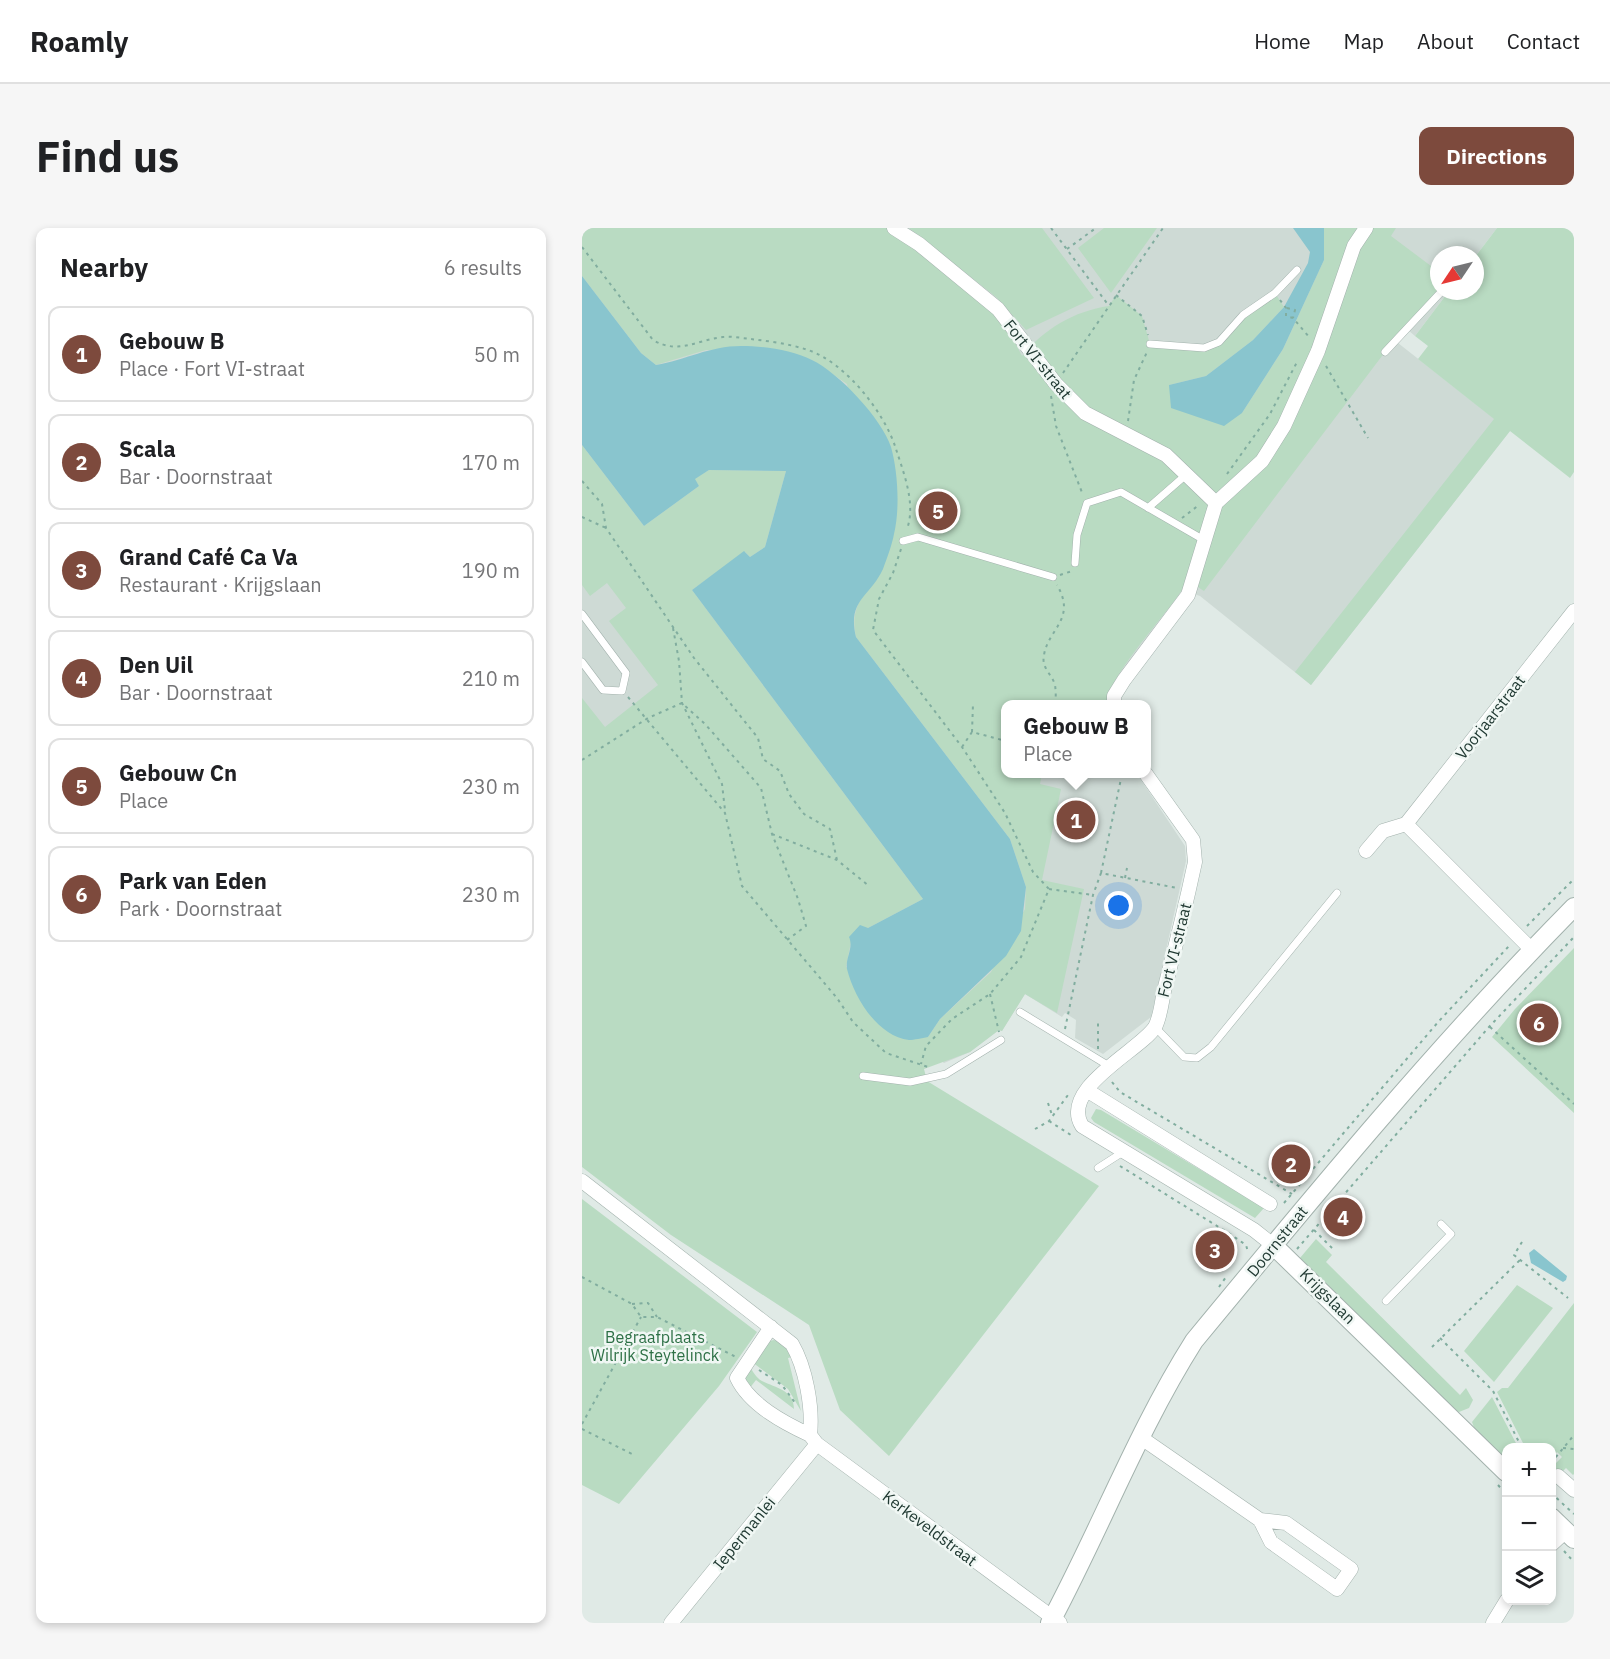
<!DOCTYPE html>
<meta charset="utf-8">
<style>
body{margin:0;font-family:"IBM Plex Sans",sans-serif;background:#f6f6f6;color:#202124}
.controls{position:absolute;right:18px;bottom:18px;display:grid;overflow:hidden;border-radius:12px;box-shadow:0 3px 9px #0003}
.controls button{width:54px;height:54px;display:grid;place-items:center;padding:0;border:0;border-bottom:2px solid #e0e0e0;background:#fff;color:#202124;font:30px sans-serif}
.compass{position:absolute;left:848px;top:18px;width:54px;height:54px;border-radius:50%;background:#fff;box-shadow:0 3px 9px #0003;rotate:235deg}
.you{position:absolute;left:537px;top:678px;width:21px;height:21px;margin:-15px;border:4px solid #fff;border-radius:50%;background:#1a73e8;box-shadow:0 0 0 9px #1a73e833}
.badge{display:grid;place-items:center;width:39px;height:39px;border-radius:50%;background:#7d4a3d;color:#fff;font-size:20px;font-weight:700}
.pin{position:absolute;translate:-50% -50%;border:3px solid #fff;box-shadow:0 2px 6px #0006}
.popup{position:absolute;left:419px;top:472px;width:150px;height:78px;box-sizing:border-box;display:grid;place-content:center;border-radius:12px;background:#fff;filter:drop-shadow(0 2px 4px #0005);font-size:20px;white-space:nowrap;color:#757577}
.popup b{font-size:22px;color:#202124}
.popup::after{content:'';position:absolute;left:50%;top:100%;margin-left:-12px;border:12px solid transparent;border-top-color:#fff}
.list{margin:0;padding:0;list-style:none}
h2{display:flex;justify-content:space-between;align-items:center;height:78px;margin:0;padding:0 24px;font-size:26px}
h2 small{font-size:20px;font-weight:400;color:#757577}
.list li{display:grid;grid-template-columns:39px 1fr auto;gap:18px;align-items:center;box-sizing:border-box;height:96px;margin:0 12px 12px;padding:0 12px;border:2px solid #e0e0e0;border-radius:12px}
.list b{display:block;font-size:22px;white-space:nowrap}
.list p{margin:0;font-size:20px;white-space:nowrap;color:#757577}
.list em{font-size:20px;font-style:normal;color:#757577}
.icon{flex:none;width:33px;height:33px;fill:none;stroke:currentColor;stroke-width:2;stroke-linecap:round;stroke-linejoin:round}
.map{position:relative;flex:none;width:992px;height:1395px;overflow:hidden;border-radius:12px}
header{display:flex;align-items:center;gap:36px;box-sizing:border-box;height:84px;padding:0 30px;background:#fff;border-bottom:2px solid #e0e0e0}
header strong{font-size:28px}
nav{display:flex;gap:33px;margin-inline-start:auto;font-size:21px}
.intro{display:flex;align-items:center;justify-content:space-between;box-sizing:border-box;height:144px;padding:0 36px}
h1{margin:0;font-size:42px}
.button{padding:15px 27px;border-radius:12px;background:#7d4a3d;color:#fff;font-size:21px;font-weight:700}
main{display:flex;gap:36px;padding:0 36px}
aside{flex:1;background:#fff;border-radius:12px;box-shadow:0 3px 9px #0003}
.map>svg:first-child{display:block}
.built{fill:#cedad5}
.green{fill:#b9dbc2}
.water{fill:#89c5ce}
.lines{fill:none;stroke-linecap:round;stroke-linejoin:round}
.service-casing{stroke:#a3b2ad;stroke-width:8}
.minor-casing{stroke:#a3b2ad;stroke-width:15}
.tertiary-casing{stroke:#a3b2ad;stroke-width:20}
.path{stroke:#81ad9f;stroke-width:2;stroke-dasharray:3 4.5;stroke-linecap:butt}
.service{stroke:#fff;stroke-width:7}
.minor{stroke:#fff;stroke-width:14}
.tertiary{stroke:#fff;stroke-width:18}
.labels{text-anchor:middle;dominant-baseline:central;stroke-width:5;stroke-linejoin:round;paint-order:stroke}
.street-label{font-size:16px;fill:#213a33;stroke:#f0f7f4}
.park-label{font-size:16px;fill:#2d7046;stroke:#f0f7f4}
</style>
<header>
<strong>Roamly</strong>
<nav><a>Home</a><a>Map</a><a>About</a><a>Contact</a></nav>
</header>
<div class="intro"><h1>Find us</h1><a class="button">Directions</a></div>
<main>
<aside>
<h2>Nearby<small>6 results</small></h2>
<ul class="list">
<li><span class="badge">1</span><div><b>Gebouw B</b><p>Place · Fort VI-straat</p></div><em>50 m</em></li>
<li><span class="badge">2</span><div><b>Scala</b><p>Bar · Doornstraat</p></div><em>170 m</em></li>
<li><span class="badge">3</span><div><b>Grand Café Ca Va</b><p>Restaurant · Krijgslaan</p></div><em>190 m</em></li>
<li><span class="badge">4</span><div><b>Den Uil</b><p>Bar · Doornstraat</p></div><em>210 m</em></li>
<li><span class="badge">5</span><div><b>Gebouw Cn</b><p>Place</p></div><em>230 m</em></li>
<li><span class="badge">6</span><div><b>Park van Eden</b><p>Park · Doornstraat</p></div><em>230 m</em></li>
</ul>
</aside>
<div class="map">
<svg width="992" height="1395" viewBox="0 0 992 1395">
<rect width="100%" height="100%" fill="#e0eae6"/>
<path class="built" d="M0 0H915L893 29 857 27V63H867L833 108 826 102 816 115 928 203 729 457 618 368 600 362 537 447 526 465 524 476H424V546H555L603 618 604 633 569 789 521 826 493 810 494 792 483 785 480 789 443 766 420 803 417 802 388 824 362 835 0 563Z"/>
<path class="green" d="M0 0H312L416 81 440 128C462 101 492 83 527 78L534 67 560 88 568 116 622 120 637 114 661 87 693 65 702 79 671 112 624 148 587 157 660 185 701 121 742 32V0H814L809 8 857 44V63L803 124 622 363 611 356 600 362C581 391 529 445 524 476H424V546H460L458 556 479 561 460 652 502 661 475 785 443 766 420 803 417 802 388 824 342 841 345 853 517 958 307 1228 258 1182 227 1097 89 1007 0 939V470L23 499 76 457 27 393 44 380 25 355 8 368 0 357V217L62 298 117 258 112 251 127 242 204 243 183 319 168 329 163 324 110 362 341 671 286 700 269 714 264 739 346 809 358 791 409 744 443 681 444 659 428 611 274 409C267 378 283 366 300 342L265 156 230 132 191 121 124 122 74 137 59 125 0 48Z
M327 0H460L512 70 444 102 414 69Z
M522 0H575L529 65 496 20Z
M915 0H992V244L988 250 928 203 729 457 713 444 912 191 836 131 846 118 833 108 867 63H893V29Z
M992 720V885L910 809 933 781Z
M514 881 519 882 682 980 673 990 512 894 509 890Z
M0 971 175 1104 137 1158 37 1276 0 1257Z
M734 1011 750 1027 744 1034 878 1167 884 1160 891 1172 887 1180 877 1184 873 1182 718 1030Z
M935 1057 971 1080 912 1154 882 1123Z
M992 1075V1246L991 1247 984 1240 979 1245 971 1238 980 1229 975 1224 970 1231 969 1220 943 1219 915 1164 920 1160H926Z
M192 1112 203 1116 210 1129 206 1130 219 1183 206 1161 170 1134 187 1113Z
M167 1138C171 1143 174 1150 180 1153 194 1160 212 1162 212 1181L174 1152 167 1161 162 1147Z
M910 1169 936 1219 924 1220V1233L893 1202 890 1194Z"/>
<path class="water" d="M711 0H742V32L701 121 660 185 642 198 589 180 587 157 624 148 671 112 702 79 726 35 728 24Z
M0 48 59 125 74 137C103 132 128 118 159 118 181 118 210 122 230 132 257 145 300 191 309 219 316 244 318 281 312 306 310 317 305 330 301 341 288 369 265 372 274 409L428 611 444 659 439 703 424 728 358 791 346 809C340 810 332 812 327 812 295 808 272 769 265 741 263 730 272 720 267 709L278 697 286 700 341 671 110 362 162 323 168 329 183 319 204 243 127 242 113 251 117 258 62 298 0 217Z
M952 1021 985 1048 984 1052 981 1054 949 1035 947 1025Z"/>
<g class="lines">
<g class="service-casing">
<path id="service" d="M568 116 622 120 637 114 661 87 693 65 715 42
M803 124 860 63
M566 280 605 246
M321 313 336 309 471 349
M493 335 495 307 505 275 539 264 622 312
M0 386 44 445 40 463 21 462 0 434
M438 784 527 838
M573 799 602 829 615 830 629 819 755 665
M281 848 328 854 364 846 419 812
M516 940 541 924
M804 1073 869 1006 859 996"/>
</g>
<g class="minor-casing">
<path id="minor" d="M312 0 337 16 416 81 474 156 503 185 584 227 634 275
M532 476V468L542 452 606 367 634 275 680 233 702 198 736 123 772 18 784 0
M564 546 611 612 613 634C604 676 594 717 583 759 580 770 579 788 573 799 559 822 477 860 500 898L672 1002 691 1017
M784 623 801 603 824 596
M950 722 824 596 992 383
M506 863 688 976
M0 953 210 1116C224 1140 231 1180 228 1207L235 1216 478 1395
M189 1099 155 1150C168 1177 202 1195 228 1207
M558 1209 678 1292 704 1295 769 1341 755 1361 689 1314 678 1292
M976 1248 992 1262
M969 1317 984 1303
M89 1395 235 1216
M911 1395 925 1372"/>
</g>
<g class="tertiary-casing">
<path id="tertiary" d="M691 1017 924 1244
M969 1289 992 1311
M468 1395C518 1302 555 1203 612 1113 734 965 857 816 992 679"/>
</g>
<path class="path" d="M469 0 527 78
M0 19 71 112C97 127 114 112 141 109 149 108 159 110 168 111 187 113 208 116 226 122 263 134 303 185 314 221 322 246 334 276 325 301
M485 21 514 0
M534 67 560 88 566 107
M698 72 704 80V88L711 90 728 110
M705 80 713 82 711 90
M744 138 786 210
M481 145 581 0
M469 168 474 198 501 267
M546 193 552 152 565 124
M645 246 688 186 715 134
M0 253 20 276 24 300 112 430 176 510 181 531 198 543 207 566 222 586 248 601 255 632
M0 289 24 300
M600 290 617 277
M319 321 311 345 297 371 291 402 380 519 423 585 451 644 467 661 439 729 408 766 370 791 344 818 339 836
M478 347 490 343
M91 400 97 433 100 475 140 556 143 582
M46 469 143 585 160 658 255 770 271 794 304 825 349 840
M473 476C474 470 474 464 473 457 470 446 459 440 462 427 466 401 495 391 475 357
M390 504 391 476
M380 519 390 504 424 513
M0 532 66 490 100 475 124 497 179 560 190 606 216 671 224 698 205 712
M190 606 255 632 287 658
M519 645 540 546
M543 650 545 640
M467 661 511 667
M945 698 992 651
M408 766 417 804
M908 799 992 876
M483 801 511 667 519 645 595 660
M516 821V791
M530 854 538 864 710 966
M466 875 470 887
M467 893 492 909
M453 901 467 893 486 867
M538 938 648 1006 664 1017 666 1024
M702 975 857 793 927 718
M732 1002 753 1023
M940 1014 932 1027 986 1070
M715 1021 907 799 992 709
M0 1049 50 1076 59 1089H75L154 1129
M637 1059 644 1049
M50 1076 66 1075 75 1089
M858 1110 911 1163 940 1220
M850 1119 938 1032
M177 1142 200 1157 214 1176
M0 1196 59 1089
M0 1201 52 1227
M981 1220 992 1221
M969 1235 992 1207
M916 1257 924 1266
M969 1265 992 1286
M982 1323 992 1334"/>
<use href="#service" class="service"/>
<use href="#minor" class="minor"/>
<use href="#tertiary" class="tertiary"/>
</g>
<g class="labels">
<g class="street-label">
<text transform="translate(456 131) rotate(51)">Fort VI-straat</text>
<text transform="translate(908 489) rotate(-52)">Voorjaarstraat</text>
<text transform="translate(592 722) rotate(-76)">Fort VI-straat</text>
<text transform="translate(695 1013) rotate(-51)">Doornstraat</text>
<text transform="translate(746 1068) rotate(45)">Krijgslaan</text>
<text transform="translate(348 1300) rotate(37)">Kerkeveldstraat</text>
<text transform="translate(162 1305) rotate(-51)">Iepermanlei</text>
</g>
<g class="park-label">
<text x="73" y="1109">Begraafplaats<tspan x="73" dy="18">Wilrijk Steytelinck</tspan></text>
</g>
</g>
</svg>
<div class="controls">
<button>+</button>
<button>−</button>
<button><svg class="icon" aria-label="layers" viewBox="0 0 24 24"><path d="M12 4l9 5-9 5-9-5zM3 14l9 5 9-5"/></svg></button>
</div>
<svg class="compass" viewBox="-18 -18 36 36"><path d="M0-13l5 13h-10z" fill="#e53935"/><path d="M0 13l5-13h-10z" fill="#757577"/></svg>
<div class="you"></div>
<div class="pin badge" style="left:494px;top:592px">1</div>
<div class="popup"><b>Gebouw B</b>Place</div>
<div class="pin badge" style="left:709px;top:936px">2</div>
<div class="pin badge" style="left:633px;top:1022px">3</div>
<div class="pin badge" style="left:761px;top:989px">4</div>
<div class="pin badge" style="left:356px;top:283px">5</div>
<div class="pin badge" style="left:957px;top:795px">6</div>
</div>
</main>
